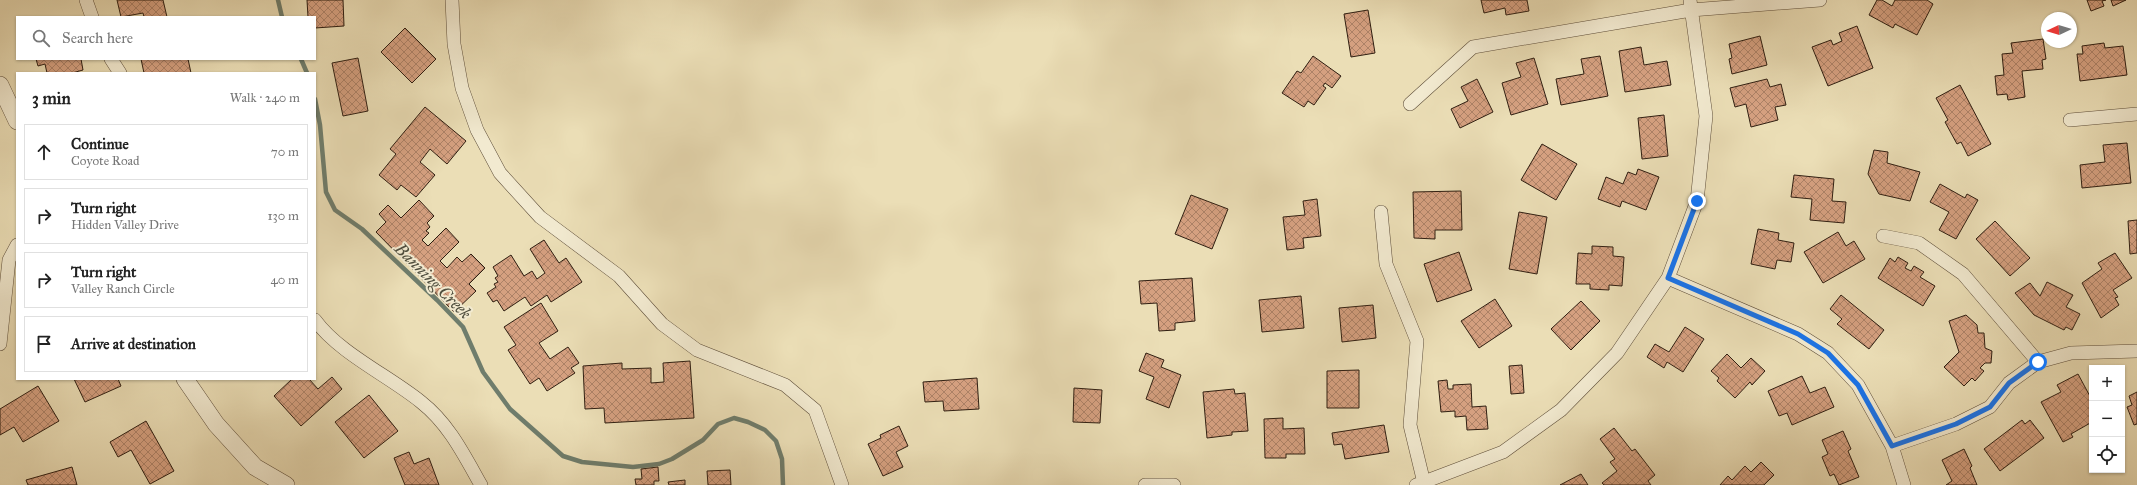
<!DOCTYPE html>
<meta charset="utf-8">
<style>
body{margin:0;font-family:"IM FELL Great Primer",serif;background:#f2f2f2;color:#222}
.controls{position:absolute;right:12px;bottom:12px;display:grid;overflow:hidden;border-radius:0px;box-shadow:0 1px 3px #0004}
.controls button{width:36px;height:36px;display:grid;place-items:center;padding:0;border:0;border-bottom:1px solid #e0e0e0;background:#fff;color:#222;font:20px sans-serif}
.compass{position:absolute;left:2041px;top:12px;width:36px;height:36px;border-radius:50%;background:#fff;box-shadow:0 1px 3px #0004;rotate:266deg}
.stop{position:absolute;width:12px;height:12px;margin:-9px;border:3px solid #1a73e8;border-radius:50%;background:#fff}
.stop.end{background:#1a73e8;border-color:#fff;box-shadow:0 1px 4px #0008}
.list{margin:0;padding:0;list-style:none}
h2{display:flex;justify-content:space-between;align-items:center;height:52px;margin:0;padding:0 16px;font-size:17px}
h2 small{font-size:13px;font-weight:400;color:#767676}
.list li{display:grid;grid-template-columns:26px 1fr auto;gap:12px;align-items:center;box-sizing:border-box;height:56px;margin:0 8px 8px;padding:0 8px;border:1px solid #e0e0e0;border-radius:0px}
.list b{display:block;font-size:15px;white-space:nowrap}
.list p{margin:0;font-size:13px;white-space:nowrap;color:#767676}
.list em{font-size:13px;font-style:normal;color:#767676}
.icon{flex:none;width:22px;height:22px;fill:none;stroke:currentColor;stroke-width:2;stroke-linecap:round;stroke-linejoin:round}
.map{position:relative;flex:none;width:2137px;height:485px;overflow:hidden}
.search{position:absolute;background:#fff;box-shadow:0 1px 3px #0004;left:16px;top:16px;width:300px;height:44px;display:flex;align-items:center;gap:10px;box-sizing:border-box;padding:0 14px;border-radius:0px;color:#767676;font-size:15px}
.panel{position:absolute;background:#fff;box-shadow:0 1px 3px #0004;left:16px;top:72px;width:300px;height:308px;border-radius:0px}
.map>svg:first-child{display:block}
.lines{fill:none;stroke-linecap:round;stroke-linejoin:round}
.stream{stroke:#6f7d6c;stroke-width:4.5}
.building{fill:url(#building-cross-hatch);stroke:#2f1e11}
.minor-casing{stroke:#5e4e3a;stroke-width:14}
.tertiary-casing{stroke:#5e4e3a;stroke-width:18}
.minor{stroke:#f2ead0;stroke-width:13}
.tertiary{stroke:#f2ead0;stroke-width:17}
.route{stroke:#1a73e8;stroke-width:5}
.labels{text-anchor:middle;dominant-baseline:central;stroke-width:4;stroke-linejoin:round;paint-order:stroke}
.water-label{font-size:17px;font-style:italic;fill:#4f4e3e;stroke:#f2ead0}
</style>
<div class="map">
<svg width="2137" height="485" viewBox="0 0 2137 485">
<defs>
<pattern id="building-cross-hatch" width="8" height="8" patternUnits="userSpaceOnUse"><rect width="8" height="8" fill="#d5a080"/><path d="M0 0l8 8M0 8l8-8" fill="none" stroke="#ad8267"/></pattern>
</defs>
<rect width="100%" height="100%" fill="#ebdeb6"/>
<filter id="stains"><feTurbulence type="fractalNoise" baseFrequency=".005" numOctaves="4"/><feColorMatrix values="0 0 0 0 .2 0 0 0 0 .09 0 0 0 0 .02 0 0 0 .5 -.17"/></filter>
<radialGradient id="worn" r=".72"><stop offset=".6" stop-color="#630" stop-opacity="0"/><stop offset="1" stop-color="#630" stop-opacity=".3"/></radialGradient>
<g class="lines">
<path class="stream" d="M278 0 282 17
M301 59 307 73
M315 99 320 125 326 192 335 210 362 229 437 300 463 327 483 372 510 409 563 456 582 462 633 467 659 464 672 459 703 440 718 424 734 418 748 422 765 430 776 441 782 459 783 485"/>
</g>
<path class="building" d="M117 0H163L167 17H144L143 13 121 17Z
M307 0H343L344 26 315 28V17H308Z
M1481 0H1527L1529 11 1506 15 1505 8 1484 13Z
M1877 0H1882L1892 6 1895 0H1927L1933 4 1917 35 1895 24 1893 28 1869 15Z
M2087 0H2106L2102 1 2104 6 2091 11Z
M2111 0H2126L2113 6Z
M1368 10 1375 53 1351 57 1344 14Z
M1857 26 1873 68 1828 86 1812 47 1831 40 1833 45 1842 41 1839 33Z
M405 28 436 59 412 83 381 52Z
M1760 36 1767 65 1732 74 1729 59 1732 58 1729 44Z
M2043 39 2046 59 2042 60 2043 69 2022 71 2025 97 2008 100 2007 94 1997 95 1995 76 2004 75 2002 54 2013 53 2011 43Z
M2104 43 2105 48 2123 46 2127 75 2080 81 2077 54H2083L2082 46Z
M1641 47 1644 65 1667 61 1671 85 1625 92 1619 51Z
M1313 56 1341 76 1332 88 1325 83 1323 86 1326 88 1314 105 1308 101 1304 107 1282 93 1297 71 1301 73Z
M1600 56 1608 96 1561 105 1556 79 1584 74 1581 59Z
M358 58 368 111 343 116 332 63Z
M1534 58 1548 104 1511 115 1502 83 1521 77 1516 63Z
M36 59H81L83 70 72 73H47L45 64 38 66Z
M141 59H188L191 73H144Z
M1477 79 1493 112 1460 128 1451 109 1468 101 1461 87Z
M1767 79 1770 87 1781 84 1786 105 1775 107 1778 120 1751 127 1746 104 1735 107 1730 88Z
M1960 85 1991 144 1968 156 1961 142 1957 144 1945 122 1948 120 1936 98Z
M425 107 466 141 447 164 430 149 420 162 435 175 416 197 401 185 397 190 379 175 396 154 390 149Z
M1664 115 1668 156 1642 159 1638 118Z
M2127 143 2131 183 2082 188 2080 165 2105 162 2103 145Z
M1542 144 1577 164 1556 200 1521 180Z
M1874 150 1888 152 1887 163 1920 172 1910 201 1879 194 1868 174Z
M1638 169 1659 177 1646 210 1622 201 1620 207 1598 199 1606 177 1623 184 1628 172 1636 175Z
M1794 175 1834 179 1832 201 1846 202 1844 223 1810 220 1812 199 1791 197Z
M1940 184 1965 198 1967 194 1978 200 1956 239 1939 230 1949 212 1930 202Z
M1461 191 1462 230H1435V239L1414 238 1413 192Z
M1191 195 1228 209 1212 249 1175 234Z
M1317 199 1321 236 1303 238 1304 248 1287 250 1283 217 1305 215 1303 201Z
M419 200 434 216 427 223 430 227 426 231 429 233 422 240 428 246 446 228 459 242 440 261 447 268 457 257 462 262 471 254 485 268 469 284 476 291 454 312 376 232 386 222 379 214 388 205 401 218Z
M1519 212 1547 217 1537 274 1509 269Z
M2137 220V253L2130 254 2128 221Z
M1995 221 2030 258 2010 276 1976 239Z
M1758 229 1779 233 1778 240 1794 243 1791 262 1777 260 1775 269 1751 264Z
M1838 232 1846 246 1854 241 1865 259 1823 283 1804 252Z
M544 240 559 263 566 258 582 282 551 302 547 295 531 306 525 297 504 311 497 300 493 302 487 293 496 287 494 284 498 282 495 278 498 276 493 267 511 255 524 276 532 271 537 279 545 273 530 249Z
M1592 246 1613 247V256L1624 257 1622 286 1609 285V290L1590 289V284H1576L1578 253 1592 254Z
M1459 252 1472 290 1437 302 1424 264Z
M2115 253 2132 278 2113 290 2118 297 2115 298 2119 305 2101 318 2082 283 2102 269 2098 263Z
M1898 257 1908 263 1905 268 1911 271 1914 266 1924 272 1920 277 1935 286 1923 306 1878 278 1890 258 1895 262Z
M1192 278 1195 321 1175 323V330L1159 331 1157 303 1141 304 1139 281Z
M2047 282 2073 295 2066 307 2080 314 2072 330 2066 327 2064 330 2034 315 2015 293 2030 283 2040 296Z
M1841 295 1884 330 1869 349 1837 324 1842 319 1830 309Z
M1301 296 1304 328 1262 332 1259 300Z
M1495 299 1512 326 1479 348 1461 321Z
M1581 301 1600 321 1571 350 1551 329Z
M541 303 558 331 539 343 550 359 568 347 579 363 571 368 575 373 547 391 539 378 530 384 508 350 516 345 504 327Z
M1373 305 1376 338 1342 342 1339 308Z
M1966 315 1977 325 1978 333H1984L1985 348 1992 351 1991 363H1985L1980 368 1984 371 1975 381 1972 378 1964 386 1944 367 1959 352 1949 321Z
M1685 327 1704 339 1683 372 1667 362 1664 368 1647 357 1655 344 1669 352Z
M1146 353 1164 360 1161 367 1181 375 1169 408 1146 399 1154 377 1139 371Z
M1727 354 1741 368 1751 358 1765 371 1752 385 1750 382 1735 398 1717 381 1719 378 1711 371Z
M690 361 694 418 605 423 604 408 585 409 583 366 622 363V369L651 368V383L664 382 663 363Z
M1522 365 1524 393 1511 394 1509 366Z
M1359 370V408H1327V371Z
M2078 374 2092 400V422L2071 434 2073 437 2063 442 2041 402 2061 392 2057 385Z
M1802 376 1810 393 1825 387 1834 407 1792 425 1787 413 1779 416 1768 391Z
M332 377 342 389 301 426 274 396 292 379H309L318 389Z
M977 378 979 409 944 411 943 401 925 402 923 382Z
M74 379H118L121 386 85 402Z
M1447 380 1448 389H1453V385L1471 384 1472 407 1486 406 1488 429 1467 430 1466 416 1455 417V411L1441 412 1438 381Z
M38 386 59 421 23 442 14 427 0 435V409Z
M1074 388 1102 390 1100 423 1073 422Z
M1234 389 1235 394 1245 393 1248 431 1232 432V435L1207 438 1203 392Z
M2137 392V424L2134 425 2127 407 2132 405 2129 396Z
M369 395 398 431 364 458 335 422Z
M1283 418V429L1304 428 1305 454H1286V458H1265L1264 419Z
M2022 420 2025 424 2030 420 2044 438 2000 471 1984 449Z
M146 421 174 471 150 484 131 450 118 457 110 442Z
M1384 425 1389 452 1345 459 1342 444 1334 445 1332 433Z
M899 426 908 446 896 452 903 467 883 476 868 444 881 438 880 435Z
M1614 428 1632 451 1635 449 1655 475 1648 481 1651 485H1604L1602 483 1617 471 1610 462 1615 459 1600 439Z
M1843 431 1851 449 1848 451 1859 477 1839 485 1834 474 1830 476 1822 457 1828 454 1822 440Z
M1964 449 1972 466 1970 468 1977 485H1946L1952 481 1942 460Z
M409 452 414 464 429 458 439 485H405L394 458Z
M1761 462 1774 475 1764 485H1720L1728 476 1732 480 1745 466 1751 472Z
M72 467 77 485H28L26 480Z
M658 467 659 481H654V485H636L635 479H642L641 469Z
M730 470 731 485H708L707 471Z
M1581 474 1588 485H1560Z
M685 480V485H669L668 482Z"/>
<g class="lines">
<g class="minor-casing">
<path id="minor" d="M86 0 92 17
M452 0 454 44 462 88 477 130 500 173 540 217 619 276 662 324 697 350 785 385 815 410 842 485
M111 59 120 73
M1410 104 1473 47 1691 10 1820 0
M2070 120 2137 114
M1381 212 1386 264 1417 341 1410 425 1424 483
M1883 236 1919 243 1963 274 2038 362
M1668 278 1798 334 1828 353 1858 385 1892 446 1904 485
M315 320C339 353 389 376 421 402 449 424 464 455 481 485
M0 344 9 260 17 245
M1892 446 1956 424 1990 407 2009 383 2038 362 2071 353 2137 351
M1145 485H1174
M1416 485 1503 452 1561 410 1617 353 1668 278 1697 201 1706 116 1690 0"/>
</g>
<g class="tertiary-casing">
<path id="tertiary" d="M0 85 17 121
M185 379 216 424 255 467 286 485"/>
</g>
<use href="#minor" class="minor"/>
<use href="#tertiary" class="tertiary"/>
</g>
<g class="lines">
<path class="route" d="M1697 201 1668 278 1798 334 1828 353 1858 385 1892 446 1956 424 1990 407 2009 383 2038 362"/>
</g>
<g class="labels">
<g class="water-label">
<text transform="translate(433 281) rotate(45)">Banning Creek</text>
</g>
</g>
<rect width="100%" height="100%" filter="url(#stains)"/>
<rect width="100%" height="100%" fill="url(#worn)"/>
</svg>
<div class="controls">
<button>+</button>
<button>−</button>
<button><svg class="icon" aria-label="locate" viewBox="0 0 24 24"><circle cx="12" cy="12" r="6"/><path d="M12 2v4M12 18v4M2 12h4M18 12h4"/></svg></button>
</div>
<svg class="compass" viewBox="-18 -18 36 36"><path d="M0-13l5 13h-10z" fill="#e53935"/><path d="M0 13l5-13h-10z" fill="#767676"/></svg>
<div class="stop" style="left:2038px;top:362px"></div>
<div class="stop end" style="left:1697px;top:201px"></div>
<div class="search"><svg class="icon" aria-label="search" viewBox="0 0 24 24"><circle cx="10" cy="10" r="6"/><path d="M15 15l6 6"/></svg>Search here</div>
<section class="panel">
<h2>3 min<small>Walk · 240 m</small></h2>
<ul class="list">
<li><svg class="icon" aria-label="ahead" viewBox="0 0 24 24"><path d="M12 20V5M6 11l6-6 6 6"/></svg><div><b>Continue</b><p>Coyote Road</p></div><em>70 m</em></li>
<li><svg class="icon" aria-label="right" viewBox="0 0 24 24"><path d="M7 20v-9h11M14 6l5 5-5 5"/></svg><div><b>Turn right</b><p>Hidden Valley Drive</p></div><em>130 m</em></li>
<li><svg class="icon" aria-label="right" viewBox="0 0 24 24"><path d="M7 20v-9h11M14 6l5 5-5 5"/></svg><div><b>Turn right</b><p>Valley Ranch Circle</p></div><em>40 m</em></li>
<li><svg class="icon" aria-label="arrive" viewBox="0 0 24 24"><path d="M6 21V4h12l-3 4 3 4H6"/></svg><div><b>Arrive at destination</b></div></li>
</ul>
</section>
</div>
